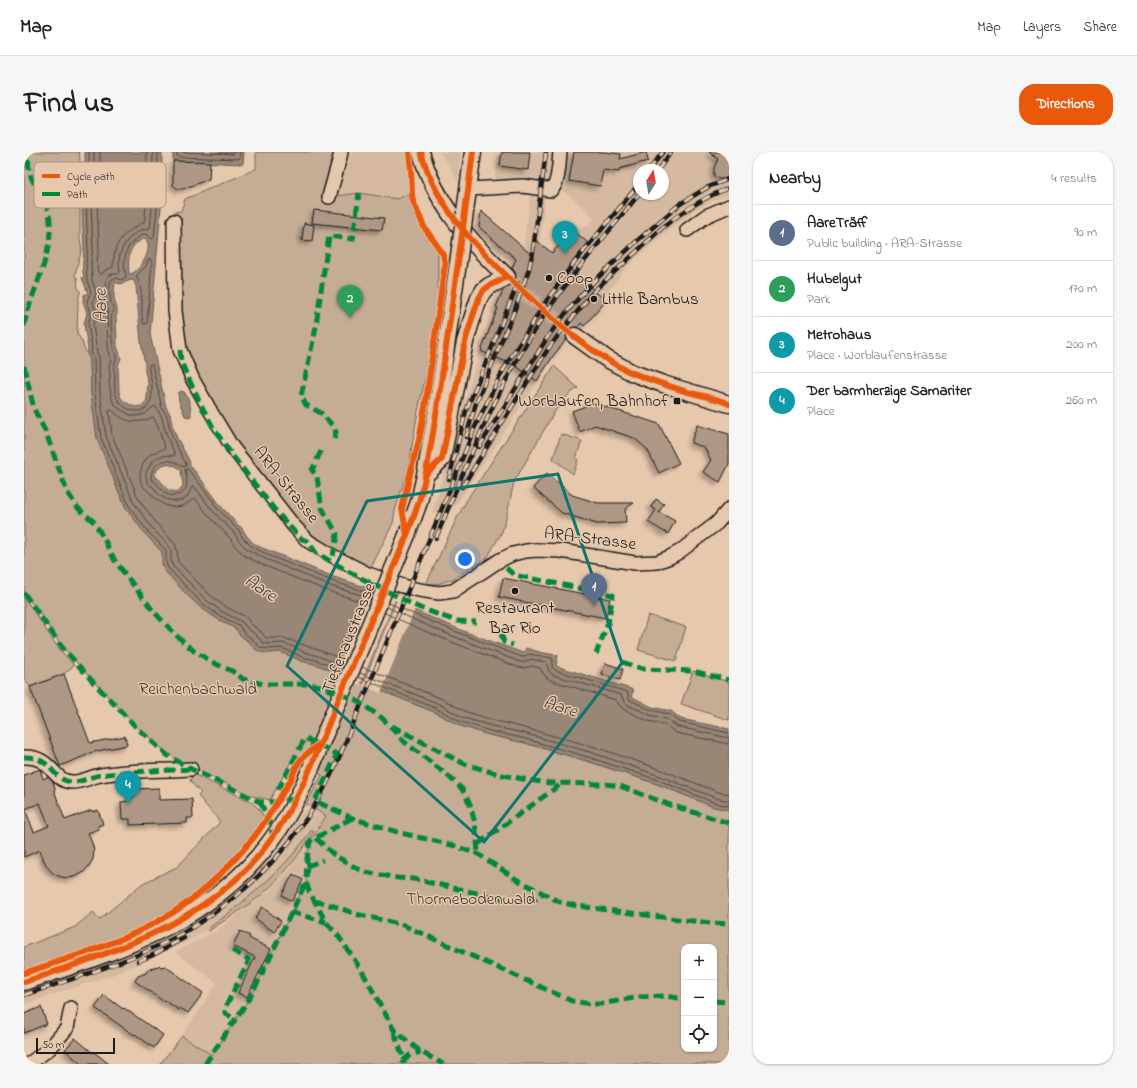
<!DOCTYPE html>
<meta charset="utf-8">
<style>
body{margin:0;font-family:"Indie Flower",sans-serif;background:#f6f6f6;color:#202124}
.controls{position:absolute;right:12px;bottom:12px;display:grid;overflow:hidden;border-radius:8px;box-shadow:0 1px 3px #0004}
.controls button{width:36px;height:36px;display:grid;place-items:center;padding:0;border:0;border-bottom:1px solid #e0e0e0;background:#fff;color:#202124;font:20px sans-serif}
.compass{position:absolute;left:609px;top:12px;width:36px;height:36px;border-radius:50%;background:#fff;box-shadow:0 1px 3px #0004;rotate:11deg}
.scale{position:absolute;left:12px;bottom:10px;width:79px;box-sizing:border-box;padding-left:4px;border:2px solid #1c1c1c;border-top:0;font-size:11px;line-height:14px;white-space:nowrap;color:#1c1c1c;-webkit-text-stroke:3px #e6c8ad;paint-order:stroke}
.you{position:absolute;left:441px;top:407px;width:14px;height:14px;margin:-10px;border:3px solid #fff;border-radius:50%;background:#1a73e8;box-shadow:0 0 0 6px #1a73e833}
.badge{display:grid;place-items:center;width:26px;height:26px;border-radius:50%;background:#ea580c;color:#fff;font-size:13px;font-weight:700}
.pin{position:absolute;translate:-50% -33px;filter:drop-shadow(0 1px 2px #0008)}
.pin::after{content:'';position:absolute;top:21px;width:14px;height:12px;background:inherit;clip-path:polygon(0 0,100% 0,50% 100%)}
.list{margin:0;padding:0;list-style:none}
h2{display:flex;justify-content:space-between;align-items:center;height:52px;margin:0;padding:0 16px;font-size:17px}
h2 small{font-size:13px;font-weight:400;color:#757577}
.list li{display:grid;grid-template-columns:26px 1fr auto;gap:12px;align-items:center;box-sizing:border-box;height:56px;padding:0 16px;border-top:1px solid #e0e0e0}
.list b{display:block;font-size:15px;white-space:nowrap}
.list p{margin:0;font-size:13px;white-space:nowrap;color:#757577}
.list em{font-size:13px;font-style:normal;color:#757577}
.icon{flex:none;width:22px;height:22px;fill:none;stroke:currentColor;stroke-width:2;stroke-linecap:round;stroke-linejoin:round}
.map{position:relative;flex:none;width:705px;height:912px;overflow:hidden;border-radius:16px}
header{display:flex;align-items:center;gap:24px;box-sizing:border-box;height:56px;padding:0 20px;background:#fff;border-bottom:1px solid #e0e0e0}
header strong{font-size:19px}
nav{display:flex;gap:22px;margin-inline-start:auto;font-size:14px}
.intro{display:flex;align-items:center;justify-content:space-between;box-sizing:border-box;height:96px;padding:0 24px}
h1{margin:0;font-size:28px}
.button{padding:10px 18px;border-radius:16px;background:#ea580c;color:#fff;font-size:14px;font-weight:700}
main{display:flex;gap:24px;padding:0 24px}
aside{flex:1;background:#fff;border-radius:16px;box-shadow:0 1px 3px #0004}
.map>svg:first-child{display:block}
.built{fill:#d5baa1;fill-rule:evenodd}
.green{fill:#c5ac95;stroke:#706458;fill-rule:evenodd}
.water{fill:#988676;stroke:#665c52;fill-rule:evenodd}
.pier{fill:#e6c8ad}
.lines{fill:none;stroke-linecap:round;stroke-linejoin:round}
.shore{stroke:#4e4640;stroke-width:1}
.building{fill:#ae9885;stroke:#1c1c1c;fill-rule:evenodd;filter:url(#shadow)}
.major-tunnel{stroke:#bea690;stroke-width:16;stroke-dasharray:16 8;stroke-linecap:butt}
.minor-casing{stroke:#1c1c1c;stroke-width:16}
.major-casing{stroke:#1c1c1c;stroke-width:19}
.minor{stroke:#e6c8ad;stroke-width:13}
.major{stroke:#e6c8ad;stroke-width:16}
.rail-casing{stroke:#1c1c1c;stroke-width:4.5}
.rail{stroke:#e6c8ad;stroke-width:3;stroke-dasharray:9;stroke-linecap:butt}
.major-bridge-casing{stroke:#1c1c1c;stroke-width:19;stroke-linecap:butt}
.major-bridge{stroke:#e6c8ad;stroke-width:16}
.quiet{stroke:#00873e;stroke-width:5;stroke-dasharray:10 5;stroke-linecap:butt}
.cycleway-casing{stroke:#e6c8ad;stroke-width:8}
.cycleway{stroke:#e8590c;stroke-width:6}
.marked{fill:none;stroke:#0f766e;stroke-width:3;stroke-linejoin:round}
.poi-dot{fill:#1c1c1c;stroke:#e6c8ad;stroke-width:1.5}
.labels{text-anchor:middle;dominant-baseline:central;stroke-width:3;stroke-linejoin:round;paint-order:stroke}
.poi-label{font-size:17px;fill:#1c1c1c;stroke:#e6c8ad;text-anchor:start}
.street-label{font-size:17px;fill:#1c1c1c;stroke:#e6c8ad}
.park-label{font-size:17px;fill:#3e3934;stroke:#e6c8ad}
.water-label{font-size:18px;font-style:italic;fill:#413c37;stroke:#e6c8ad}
.key{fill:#e6c8ad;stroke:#a99482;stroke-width:1}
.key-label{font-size:11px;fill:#1c1c1c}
</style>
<header>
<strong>Map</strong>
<nav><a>Map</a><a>Layers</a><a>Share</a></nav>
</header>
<div class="intro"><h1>Find us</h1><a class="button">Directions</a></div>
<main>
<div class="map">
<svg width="705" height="912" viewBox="0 0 705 912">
<defs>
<filter id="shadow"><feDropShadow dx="-3.5" dy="3.5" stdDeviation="2" flood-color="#0004"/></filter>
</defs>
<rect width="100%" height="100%" fill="#e6c8ad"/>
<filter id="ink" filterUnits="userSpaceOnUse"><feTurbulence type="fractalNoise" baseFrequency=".025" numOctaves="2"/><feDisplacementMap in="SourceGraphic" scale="8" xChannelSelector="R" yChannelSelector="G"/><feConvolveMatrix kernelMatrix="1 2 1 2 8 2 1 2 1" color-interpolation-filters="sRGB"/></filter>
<g filter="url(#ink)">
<path class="built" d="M317 0H382L384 8 385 39 383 42 374 47 335 41 305 45Z
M416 0H437L434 29Z
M475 0H699L694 7 690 16 689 20 690 24 695 27H699L705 24V43L688 49 668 60 636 85 601 117 588 135 534 199 430 356 408 361 451 215 472 155 492 107 497 111 508 31 471 26ZM615 18H639V42H615ZM523 33 541 40 570 66 566 72 551 77 529 101 516 90 521 42Z
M285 655 301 665 274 700 208 761 170 786 122 809 83 825 0 852V838L73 814 115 798 162 774 191 754 222 730 235 716 258 689 268 673Z
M286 689 283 706 282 730 232 834 221 853 188 903 158 884 193 831 151 800 190 780 247 737 265 718Z"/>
<path class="green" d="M0 0H55C57 8 55 17 55 26L56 28 55 46 56 60V87L58 98 54 110 51 123 53 126 54 136 56 140 54 150 53 182 58 189 60 196 66 207 67 242 84 311 92 334 102 356 138 400 140 418 176 455 192 466 212 477 216 483 225 490 231 497 245 501 256 500 267 504 277 509 291 512 309 519 410 560 437 574 465 583 501 591 566 610 633 632 690 655 705 658V912H136L158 884 188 903 221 853 232 834 282 730 283 706 286 689 302 664 282 652 298 623 267 610 246 648 228 644 163 613 144 602 112 574 70 530 39 495 0 440ZM660 795H690V897H660Z
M232 0H317L306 45 335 41 374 47 383 42 386 46 399 76 414 98V144L404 214 394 259 384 317 371 359 369 371 344 422 269 373 169 228 151 159 150 60 157 59 161 47 232 17Z
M530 214 554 236 544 243 531 259 490 330 484 358 478 380 463 406 429 427 413 432H402L433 366 444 346Z
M537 282 558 289 552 306 554 308 549 322 529 307Z
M0 445 35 497 50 513 40 522 6 535 0 526Z
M624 463 662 475 652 509 614 498Z
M669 519 705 530V568L657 552Z
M169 622 226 649 235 657 240 665C233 681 220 694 209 706 188 730 164 751 137 767 96 790 44 804 0 819V795L51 775 69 760 76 767 119 731 153 715 196 670 174 644 177 641 166 629Z
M288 677 290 679C278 699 263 720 245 736 227 753 205 765 185 779L184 777C220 750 264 715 288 677Z"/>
<path class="water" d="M61 0H138L137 56 126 182 142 255 146 262 148 273 153 286 165 308 166 313 192 347 195 352 214 373 218 376 222 383 229 391 236 395 310 425 344 436 392 459 442 480 499 501 502 496 519 501 534 503 532 514 610 538 607 544 628 555 647 559 657 567 705 577V658L690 655 633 632 566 610 501 591 465 583 437 574 410 560 309 519 291 512 277 509 267 504 256 500 245 501 236 500 231 497 225 490 216 483 212 477 192 466 176 455 161 441 140 418 138 411V400L121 382 102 356 73 287 67 242 66 207 63 202 64 197 60 172 63 161 59 149 60 143 64 141 58 126 60 125C57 115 60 105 60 94 59 79 58 65 58 50 59 41 62 31 57 22L61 9ZM121 86C130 95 118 117 107 122L105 121C104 112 104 100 110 93 113 90 118 88 121 86ZM107 128 110 129 112 134 117 190 121 213V220L124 230 123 246 122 250 117 254 111 255 101 250 97 246 95 240 94 214 97 206 93 194 92 164 93 162C94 156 91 152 90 146 90 141 90 135 91 130 97 134 101 130 107 128ZM141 312 152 314 157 318 159 333 156 339C138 342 142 329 131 325 131 319 135 315 141 312Z
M149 0H220L219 12 149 9Z
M157 239 160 240C166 247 167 255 167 264L165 265 161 264 155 249 154 241Z"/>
<path class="pier" d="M347 435 371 447 336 533 311 522Z
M373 448 391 457 357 541 339 534Z"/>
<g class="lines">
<path class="shore" d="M65 0V10L62 21 64 31 62 51 64 97 62 109 63 128 67 140 63 149 67 161 64 172 68 196 67 201 70 207 71 242 77 286 105 354 124 380 142 398V411L144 416 179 452 194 463 215 473 219 480 228 487 237 496 245 497 257 496 268 500 278 505 292 508 317 518
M70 0V10L67 21 69 32 67 51 69 97 67 109 68 128 72 141 69 150 72 160 69 173 73 200 75 206 76 241 82 284 110 351 128 376 146 395C148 401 146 407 148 413L182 448 197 459 218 470 223 476 232 483 239 491 245 492 258 491 270 495 280 500 294 504 319 514
M76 0V10L73 21 75 31 73 51 75 97 73 109 74 120 76 123 82 118 89 115C90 89 99 81 120 70L122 55 123 0
M129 0 128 56 126 76C123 77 120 77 117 78 104 84 95 97 95 111 95 114 96 117 96 120L94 122H88L84 124 82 129 81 137V147L84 158 83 164 84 195 87 207 85 214 86 224 85 230 87 243 89 250 94 256 106 263 112 264 121 262 130 254 132 255 138 266 140 275 145 289 151 302 150 304C138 302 129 305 124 317 122 320 121 324 123 329 124 332 127 333 129 335 131 338 133 341 135 343 142 348 154 352 162 346 165 343 166 338 168 335L170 334 188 358 211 382 215 389 224 398 244 408 306 434 341 444 347 447
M134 0 133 56 130 85 128 87 124 83 120 82C101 92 98 105 102 125L98 128 92 126 88 127C84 133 86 144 87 151 88 153 90 157 90 159 89 160 88 161 88 162 86 167 88 190 89 196 90 199 93 204 92 208 92 208 90 213 90 213 89 217 91 221 91 225 90 237 90 248 101 255 107 259 112 260 119 258 129 254 129 236 127 227 126 222 124 218 125 213L128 212 138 256 143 264 145 274 149 287 162 312V314L160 315C151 308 136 304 129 318 127 321 127 323 127 327 129 329 131 329 132 331 136 335 138 339 143 342 147 344 149 344 152 343 165 342 164 328 161 318L162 317H164L189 349 192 355 211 375 215 378 218 385 227 394 246 404 308 429 342 440 349 443
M153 0V4L155 5 214 7 216 6V0
M159 0 209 2 211 0
M126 107 128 110 123 171 121 173C117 168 118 160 118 154 118 144 117 133 112 124L122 114 124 108Z
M365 451C408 471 453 488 498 505H501L505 502 528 506 529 508 528 515 531 518 603 540 604 541V546L606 548 627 558 645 562 656 570 705 581
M363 455C406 476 451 493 496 510H501L507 507 522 510 525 519 529 523 597 543 600 549 604 553 626 563 642 567 654 575 705 586
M361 461C404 482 449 498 493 515L500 516 508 514 516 516 520 523 526 528 592 548 596 554 601 558 624 569 640 572 652 581 705 592
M322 508 260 486H242L236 479 227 472 222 465 200 454 186 443 154 410 153 398 151 392 133 372 115 348 88 283 85 259 88 258C99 270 114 273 129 265 133 269 138 289 141 296 135 300 127 300 123 306 118 313 114 322 117 330 118 334 121 336 124 339 132 346 138 355 150 355 155 355 160 354 164 351 167 349 168 347 171 346L183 362 206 386 210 393 221 404 241 414 304 439 338 450 344 453
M338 515 416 546 443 560 469 568 504 577 571 595 638 618 694 640 705 642
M336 521 413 551 440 566 468 574 503 582 569 601 636 624 692 646 705 649
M334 525 411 556 438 570 466 579 502 587 567 606 634 628 691 651 705 654"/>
</g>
<path class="building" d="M478 0H506L504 18 476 14Z
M550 0H581L597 2 596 7 622 0 624 9 595 17V20L579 18 576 34 545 29Z
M685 0H705V24L699 27H695L690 24V16L694 7Z
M149 9 186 10 185 27 159 37H154L149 33Z
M290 58 360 66 358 78 288 71Z
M457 59 510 105 512 88 528 101 549 78 564 91 544 115 582 149 560 174 557 171 554 175H547L544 178 542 183V188L529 204 513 229 492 214 457 199 474 156 472 155 479 138 490 131 492 126V122L488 116 492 107 455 75Z
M280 71 290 73 288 89 278 88Z
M570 251 635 272 655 311 635 321 623 297 610 286 571 273 556 280 548 259Z
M673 273 705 282V312L696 330 679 320 687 308 680 295 667 291Z
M523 321 548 343 574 351H610L601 357 602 371 573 372 538 361 509 336Z
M632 347 640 352 635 360 651 369 644 382 624 370 632 358 627 355Z
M479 426 586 447 582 466 475 445Z
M581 511 599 517 596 528 578 522Z
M40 522 66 591 101 584 103 593 73 599 36 614 6 535Z
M16 617 19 627 24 625 29 630 31 637 30 638 41 668 68 658 69 660 74 658 79 672 74 674 75 677 64 681 68 691 70 699 69 707 65 714 60 720 53 724 45 726 37 725 30 722 24 716 20 709 16 698 0 705V623ZM16 651 25 674 10 680 1 657Z
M135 636V648L168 647 169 666H163V671L106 673V667H98L97 650 104 649 109 645V637Z
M269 722 279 728 268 749 258 743Z
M238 755 257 769 250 780 231 766Z
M216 779 226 784 225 786 247 797 223 845 214 841 231 805 209 794Z
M135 813 137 815 141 814 179 841 164 861 156 856 155 858 140 848 139 849 111 829 114 824 122 821 125 816 127 818 128 815 130 816 131 814 133 815Z
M80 843 99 857 100 856 139 883 130 896 111 882 110 883 71 856Z
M17 855 23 872 0 881V862Z
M51 886 69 901 70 900 85 912H57L41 898Z"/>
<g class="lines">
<path class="major-tunnel" d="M483 125 522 160 551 184"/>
<g class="minor-casing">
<path id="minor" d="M445 37 499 34 527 38C535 32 535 10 536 0
M305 45 315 9 317 0
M150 69 151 159 156 198 169 228 187 260 208 295 269 373 284 389 309 404 344 422 379 434 395 438 415 441 429 439 476 408 489 402 502 399 512 398 537 399 611 411 633 410 646 405 655 400 693 371 705 357
M663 78 682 64 705 54
M0 605C28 604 27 628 47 630 57 631 68 624 77 623 106 618 137 619 167 617
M5 912 26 896 43 876 47 856"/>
</g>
<g class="major-casing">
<path id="major" d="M397 0C410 50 446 90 483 125L465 134 460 138 455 146 448 167 441 190 418 307 401 323
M441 60 449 0
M551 184 583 207 609 221 639 232 705 252
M383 383 395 350 401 323 413 258 436 97
M0 830C99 797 195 768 256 676 274 649 286 619 298 589"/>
</g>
<use href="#minor" class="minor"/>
<use href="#major" class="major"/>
<g class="rail-casing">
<path id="rail" d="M625 18 639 0
M634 18 647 0
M442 285 452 251 491 157 505 117 509 98 522 0
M455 295 525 183 541 162 565 134 614 88 656 52 684 35 705 27
M425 327 442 259 494 131
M438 335 524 197 536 181 571 138 638 76C659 59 680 45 705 36
M412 386C442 314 470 242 512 176 542 128 580 86 615 42
M114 809 127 804 160 786
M0 843C42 829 85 816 125 798 186 771 240 727 278 673 294 651 306 626 317 601L435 315 450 277 473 230 484 210 523 148 546 116 615 32"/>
</g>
<use href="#rail" class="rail"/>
<g class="major-bridge-casing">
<path id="major-bridge" d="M436 97 441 60
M298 589 383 383"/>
</g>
<use href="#major-bridge" class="major-bridge"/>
<path class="quiet" d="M0 174C7 138 28 108 26 69 25 59 22 49 17 40 14 36 10 32 8 27 4 19 4 9 5 0
M156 198 157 210 176 251 190 277 208 303 250 357 266 375 278 387 284 389 292 401 333 424 396 456 432 469 452 470
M0 214 10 257 22 281 36 320 43 340 54 356 70 370 79 385 91 409 130 460 153 484 170 499 192 512 208 519 219 527 239 532H284L296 534 332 548 358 566 364 572 378 588 422 622 438 637 446 652 451 671 453 687 454 702
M310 287 312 280 309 274 297 261 282 253 277 244 291 180 305 84 329 87 335 41
M297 299 288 318 293 325 298 356 313 382 309 404
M482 416 490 423 589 443 584 471 572 502
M0 441 38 495 70 531 111 574 143 603 167 617 236 650H247L272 647
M477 482 480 490 489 493
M598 510 619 517 669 519 705 528
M368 574 425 604 441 612 474 622 504 628 526 631 581 632 596 634 646 653 705 671
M0 605C28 604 27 628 47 630 57 631 67 624 77 623 105 619 138 619 166 617
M254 638 281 586 313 602 291 649 328 666 377 681 428 693 454 702 492 727 536 750 553 754 653 767 686 771 705 772
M236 650 244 665 249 685
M328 666 286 689 283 706 282 730 285 739 297 761 302 770 315 785 338 819 370 878 397 900 419 912
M292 686 310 703 336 718 341 720 374 726 390 727 479 747 496 748 512 747 519 742
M454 692 537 632
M283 714 299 708
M290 749 310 754 332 762 379 773 548 849 567 852H576L616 845 642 844 660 847
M267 760 302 770
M208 798 224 807V810L201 856V861L212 868
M690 849 705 850
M370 880 378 902 380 912
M379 909 386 903 397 900
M181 912 221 853 232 834 282 730"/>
<g class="cycleway-casing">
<path id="cycleway" d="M397 0C413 60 460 103 504 144 532 170 562 197 596 215 617 226 641 233 664 240 678 244 692 246 705 252
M401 323 418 307 441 190 448 167 455 146 460 138 465 134 483 125
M383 383 378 357 387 318 395 288 402 249 421 112 419 102 400 75 389 49 388 43 387 18 385 0
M0 821C45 806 97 791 138 767 174 747 204 717 230 685 244 667 254 648 266 629 269 623 271 616 275 610 280 603 289 597 295 592
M0 830C75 805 149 782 210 729 266 680 290 608 317 541 333 503 348 466 364 428 375 403 386 378 394 352 400 335 403 316 406 298 411 271 415 244 419 217 429 145 440 72 449 0"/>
</g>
<use href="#cycleway" class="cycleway"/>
</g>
</g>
<path class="marked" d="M534 322 598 511 460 690 263 514 343 349Z"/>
<g class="poi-dot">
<circle cx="525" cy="126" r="4"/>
<circle cx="570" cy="147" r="4"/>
<rect x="649" y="245" width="8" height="8" rx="2"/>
<circle cx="491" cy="439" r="4"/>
</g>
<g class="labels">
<g class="poi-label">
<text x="533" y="126">Coop</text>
<text x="578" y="147">Little Bambus</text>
<text x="645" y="249" text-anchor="end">Worblaufen, Bahnhof</text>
<text x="491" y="456" text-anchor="middle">Restaurant<tspan x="491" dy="20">Bar Rio</tspan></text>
</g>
<g class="street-label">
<text transform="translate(262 333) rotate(51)">ARA-Strasse</text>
<text transform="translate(566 387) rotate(7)">ARA-Strasse</text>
<text transform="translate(325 486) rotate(-68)">Tiefenaustrasse</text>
</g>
<g class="park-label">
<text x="174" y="537">Reichenbachwald</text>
<text x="447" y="747">Thormebodenwald</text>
</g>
<g class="water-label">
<text transform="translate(78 154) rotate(-91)">Aare</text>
<text transform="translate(236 437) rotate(33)">Aare</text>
<text transform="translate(536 556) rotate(17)">Aare</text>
</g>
</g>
<rect x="10" y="10" width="132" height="46" rx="6" class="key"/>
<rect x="18" y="22" width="18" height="4" fill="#e8590c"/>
<rect x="18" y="40" width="18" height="4" fill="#00873e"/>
<g class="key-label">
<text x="43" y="28">Cycle path</text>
<text x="43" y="46">Path</text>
</g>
</svg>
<div class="controls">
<button>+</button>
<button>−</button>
<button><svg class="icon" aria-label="locate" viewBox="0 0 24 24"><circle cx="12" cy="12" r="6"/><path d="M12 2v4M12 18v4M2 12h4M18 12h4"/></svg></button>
</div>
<svg class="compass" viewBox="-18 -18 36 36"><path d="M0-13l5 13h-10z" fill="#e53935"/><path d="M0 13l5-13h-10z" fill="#757577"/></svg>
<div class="scale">50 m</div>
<div class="you"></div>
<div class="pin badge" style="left:570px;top:454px;background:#5c6f8a">1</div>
<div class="pin badge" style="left:326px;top:166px;background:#2e9e5b">2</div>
<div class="pin badge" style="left:541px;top:102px;background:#0f9aa8">3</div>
<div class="pin badge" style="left:104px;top:652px;background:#0f9aa8">4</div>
</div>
<aside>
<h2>Nearby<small>4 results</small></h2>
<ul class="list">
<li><span class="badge" style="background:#5c6f8a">1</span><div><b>AareTräff</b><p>Public building · ARA-Strasse</p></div><em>90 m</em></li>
<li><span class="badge" style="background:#2e9e5b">2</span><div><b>Hubelgut</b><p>Park</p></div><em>170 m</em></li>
<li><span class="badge" style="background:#0f9aa8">3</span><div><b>Metrohaus</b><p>Place · Worblaufenstrasse</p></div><em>200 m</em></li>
<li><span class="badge" style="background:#0f9aa8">4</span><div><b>Der barmherzige Samariter</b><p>Place</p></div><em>260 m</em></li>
</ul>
</aside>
</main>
